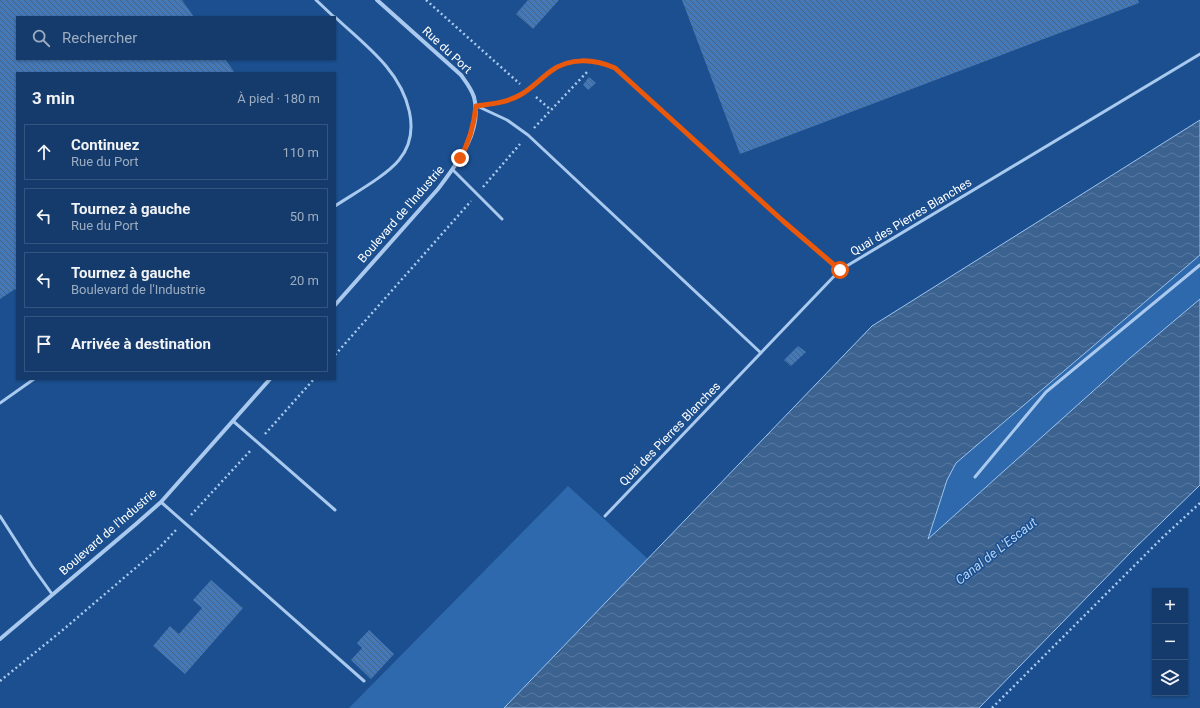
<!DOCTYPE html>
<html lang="fr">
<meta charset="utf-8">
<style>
body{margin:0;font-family:Roboto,sans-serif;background:#214673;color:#f1f3f6}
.controls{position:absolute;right:12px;bottom:12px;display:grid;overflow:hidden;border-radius:0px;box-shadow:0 1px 3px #0004}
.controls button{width:36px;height:36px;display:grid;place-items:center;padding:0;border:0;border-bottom:1px solid #33557e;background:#143b6b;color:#f1f3f6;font:20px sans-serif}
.stop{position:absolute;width:12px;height:12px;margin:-9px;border:3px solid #ea580c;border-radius:50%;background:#fff}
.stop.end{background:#ea580c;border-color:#fff;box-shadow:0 1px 4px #0008}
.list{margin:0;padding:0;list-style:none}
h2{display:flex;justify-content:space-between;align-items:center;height:52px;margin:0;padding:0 16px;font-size:17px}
h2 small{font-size:13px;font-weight:400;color:#9dadc1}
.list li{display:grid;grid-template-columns:26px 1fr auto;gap:12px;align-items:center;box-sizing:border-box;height:56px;margin:0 8px 8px;padding:0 8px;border:1px solid #33557e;border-radius:0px}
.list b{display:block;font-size:15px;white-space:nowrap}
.list p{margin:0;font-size:13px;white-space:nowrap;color:#9dadc1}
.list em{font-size:13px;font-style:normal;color:#9dadc1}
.icon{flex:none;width:22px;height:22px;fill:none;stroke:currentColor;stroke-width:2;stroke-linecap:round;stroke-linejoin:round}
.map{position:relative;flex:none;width:1200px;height:708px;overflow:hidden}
.search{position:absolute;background:#143b6b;box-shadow:0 1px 3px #0004;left:16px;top:16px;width:320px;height:44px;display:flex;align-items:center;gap:10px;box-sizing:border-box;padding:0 14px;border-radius:0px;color:#9dadc1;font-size:15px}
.panel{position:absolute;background:#143b6b;box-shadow:0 1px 3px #0004;left:16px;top:72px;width:320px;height:308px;border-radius:0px}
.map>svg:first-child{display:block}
.green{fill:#2e69ad}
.water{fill:url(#water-waves);stroke:#9cc4f0}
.building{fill:url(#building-back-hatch)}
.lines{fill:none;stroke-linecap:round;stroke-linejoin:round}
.path{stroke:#a9c9ee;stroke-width:2.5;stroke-dasharray:2 3;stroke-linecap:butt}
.service{stroke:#a9c9ee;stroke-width:3}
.minor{stroke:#a9c9ee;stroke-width:4}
.route{stroke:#ea580c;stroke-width:5}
.labels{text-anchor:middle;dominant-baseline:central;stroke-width:3;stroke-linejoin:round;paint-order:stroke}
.street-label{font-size:12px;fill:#fff;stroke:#1b4f8f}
.water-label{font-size:13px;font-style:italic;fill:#b5d3f5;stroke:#1b4f8f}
</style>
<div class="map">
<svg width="1200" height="708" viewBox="0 0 1200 708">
<defs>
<pattern id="water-waves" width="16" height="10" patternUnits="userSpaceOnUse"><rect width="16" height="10" fill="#3c6290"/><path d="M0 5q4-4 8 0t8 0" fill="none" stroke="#597aa1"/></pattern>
<pattern id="building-back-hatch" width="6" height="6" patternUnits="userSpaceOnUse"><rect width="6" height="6" fill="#4478b7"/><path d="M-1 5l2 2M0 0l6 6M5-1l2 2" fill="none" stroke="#486282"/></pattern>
</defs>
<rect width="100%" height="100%" fill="#1b4f8f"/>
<path class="green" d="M1200 255V299L1130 358 928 540 947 480 956 463Z
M568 486 648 559 504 708H349Z"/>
<path class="water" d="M1200 120V255L956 463 947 480 928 539 1130 358 1200 299V485L1132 551 979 708H504L872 326Z"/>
<path class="building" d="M0 0H182L194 17H17V59H225L235 73H17V292L15 289 0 299Z
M528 0H559L533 29 516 14Z
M682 0H1138L1139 3 740 154Z
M589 77 596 83 588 90 583 85Z
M798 346 806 352 791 366 784 360Z
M211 580 243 608 185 674 153 646 170 626 179 634 202 608 193 600Z
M369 630 394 654 371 679 351 660 362 648 357 643Z"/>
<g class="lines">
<path class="path" d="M426 0 520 84
M536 97 551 110
M534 128 587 72
M483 187 520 144
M335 355 471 201
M265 434 314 379
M191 515 251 450
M0 681 64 629 160 547 176 530
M992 708 1163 537 1200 503"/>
<path class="service" d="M316 0 334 17
M335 17C352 33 371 48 386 66 407 91 423 131 399 160 386 176 353 194 335 206
M475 106C491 105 506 103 520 95 531 89 540 79 551 71 570 57 594 59 615 68L783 221 840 270
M477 106 507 120 528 135 761 353
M453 170 502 219
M0 403 34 379
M233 421 335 510
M975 477 1046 392 1200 265
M161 502 364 681
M0 516 32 566 52 594
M605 516 840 270 1200 54"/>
<path class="minor" d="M335 305 438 189C457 164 483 131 474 97 471 88 466 82 461 75L377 0
M0 639 136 524 161 502 270 379"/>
</g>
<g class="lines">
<path class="route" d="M460 158C470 141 474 125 476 106 491 104 506 103 520 95 531 89 540 79 551 71 570 57 594 59 615 68L783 221 840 270"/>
</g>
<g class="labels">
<g class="street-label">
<text transform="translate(447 50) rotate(43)">Rue du Port</text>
<text transform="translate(401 214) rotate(-49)">Boulevard de l'Industrie</text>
<text transform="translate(911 217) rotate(-31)">Quai des Pierres Blanches</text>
<text transform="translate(670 434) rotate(-46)">Quai des Pierres Blanches</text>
<text transform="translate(108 532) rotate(-41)">Boulevard de l'Industrie</text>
</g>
<g class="water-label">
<text transform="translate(996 551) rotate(-38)">Canal de L'Escaut</text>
</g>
</g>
</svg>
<div class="controls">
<button>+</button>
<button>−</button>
<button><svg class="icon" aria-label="layers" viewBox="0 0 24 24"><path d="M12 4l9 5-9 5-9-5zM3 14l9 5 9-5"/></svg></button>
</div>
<div class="stop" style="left:840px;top:270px"></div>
<div class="stop end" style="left:460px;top:158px"></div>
<div class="search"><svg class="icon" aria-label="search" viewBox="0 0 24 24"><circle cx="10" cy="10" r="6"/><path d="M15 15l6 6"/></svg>Rechercher</div>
<section class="panel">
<h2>3 min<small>À pied · 180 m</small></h2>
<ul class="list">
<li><svg class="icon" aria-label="ahead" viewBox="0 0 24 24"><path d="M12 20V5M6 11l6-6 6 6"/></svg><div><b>Continuez</b><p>Rue du Port</p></div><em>110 m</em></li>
<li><svg class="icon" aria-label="left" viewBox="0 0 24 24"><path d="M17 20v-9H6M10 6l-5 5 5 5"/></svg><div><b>Tournez à gauche</b><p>Rue du Port</p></div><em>50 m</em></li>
<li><svg class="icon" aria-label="left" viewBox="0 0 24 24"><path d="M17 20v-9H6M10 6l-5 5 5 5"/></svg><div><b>Tournez à gauche</b><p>Boulevard de l'Industrie</p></div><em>20 m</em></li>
<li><svg class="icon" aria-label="arrive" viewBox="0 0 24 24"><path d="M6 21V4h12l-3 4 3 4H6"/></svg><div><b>Arrivée à destination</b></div></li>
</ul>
</section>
</div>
